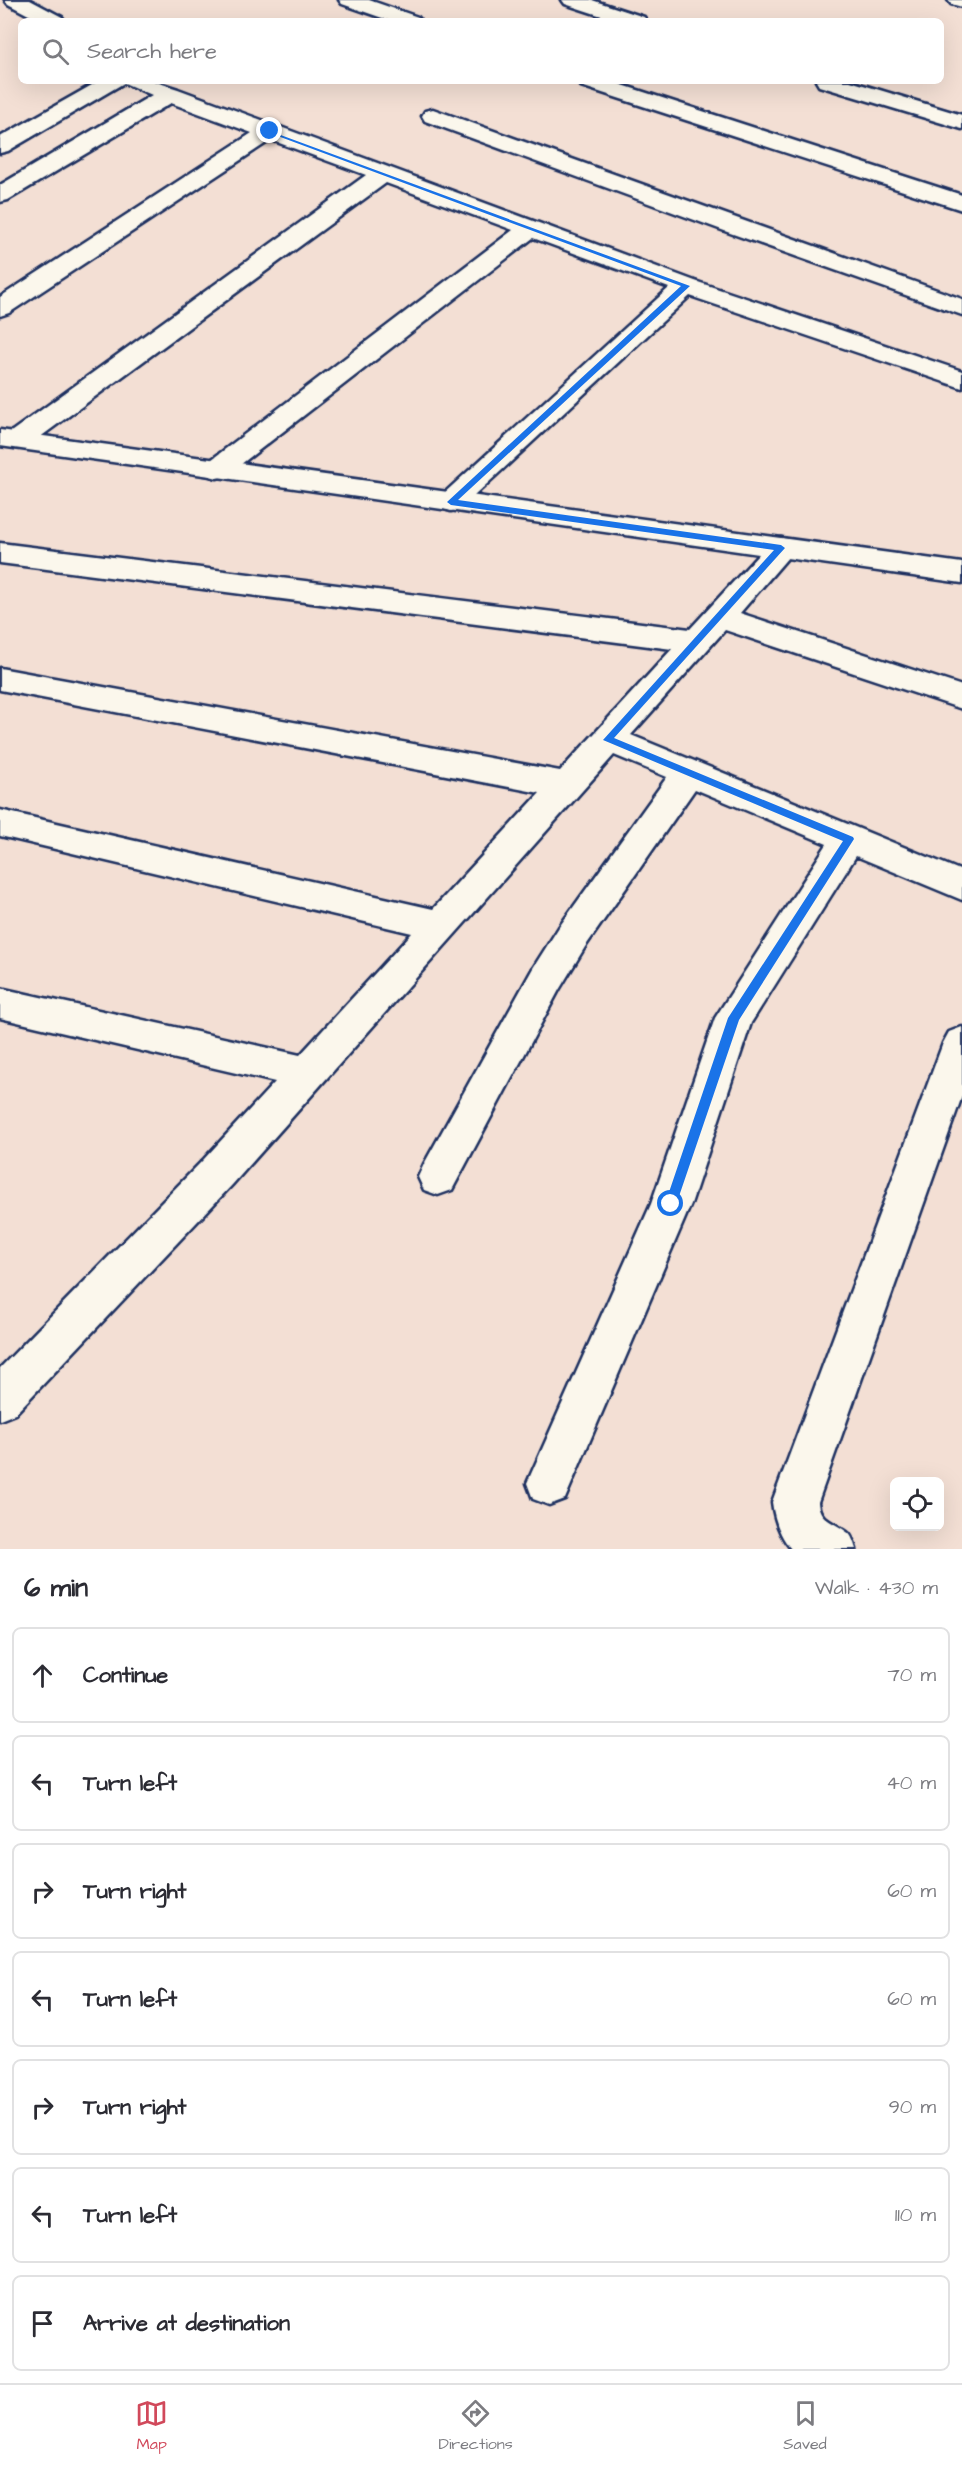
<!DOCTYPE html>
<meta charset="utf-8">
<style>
body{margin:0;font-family:"Architects Daughter",sans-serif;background:#f2f2f3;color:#2b2b33}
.controls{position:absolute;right:18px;bottom:18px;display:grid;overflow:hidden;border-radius:9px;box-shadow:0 6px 24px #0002}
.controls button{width:54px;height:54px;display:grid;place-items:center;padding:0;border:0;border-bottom:2px solid #e1e1e2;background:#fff;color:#2b2b33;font:30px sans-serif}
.stop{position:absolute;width:18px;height:18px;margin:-14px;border:4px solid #1a73e8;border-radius:50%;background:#fff}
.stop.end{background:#1a73e8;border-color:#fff;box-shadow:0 2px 6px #0008}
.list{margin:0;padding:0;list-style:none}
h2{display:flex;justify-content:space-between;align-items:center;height:78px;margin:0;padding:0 24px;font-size:26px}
h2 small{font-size:20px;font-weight:400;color:#7c7c81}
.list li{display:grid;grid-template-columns:39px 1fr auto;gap:18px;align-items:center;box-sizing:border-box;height:96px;margin:0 12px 12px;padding:0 12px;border:2px solid #e1e1e2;border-radius:9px}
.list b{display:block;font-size:22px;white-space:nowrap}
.list em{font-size:20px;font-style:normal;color:#7c7c81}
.icon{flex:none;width:33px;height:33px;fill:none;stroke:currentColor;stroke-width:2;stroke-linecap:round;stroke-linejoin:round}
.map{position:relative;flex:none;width:962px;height:1549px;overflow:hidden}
.search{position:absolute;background:#fff;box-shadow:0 6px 24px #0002;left:18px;right:18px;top:18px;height:66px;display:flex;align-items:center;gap:15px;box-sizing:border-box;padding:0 21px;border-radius:9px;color:#7c7c81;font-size:22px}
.sheet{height:834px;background:#fff}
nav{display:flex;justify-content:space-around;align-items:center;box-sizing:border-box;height:84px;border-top:2px solid #e1e1e2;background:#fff;font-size:16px;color:#7c7c81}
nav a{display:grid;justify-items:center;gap:3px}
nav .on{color:#d1495b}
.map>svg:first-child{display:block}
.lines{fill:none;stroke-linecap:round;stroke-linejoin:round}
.street-casing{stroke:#1b2f5e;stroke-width:5}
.secondary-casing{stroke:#1b2f5e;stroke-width:5}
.street{fill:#fbf7ec;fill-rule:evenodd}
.secondary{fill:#fbf7ec;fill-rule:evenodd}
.route{fill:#1a73e8}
</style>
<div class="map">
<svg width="962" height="1549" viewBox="0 0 962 1549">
<rect width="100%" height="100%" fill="#f3dfd4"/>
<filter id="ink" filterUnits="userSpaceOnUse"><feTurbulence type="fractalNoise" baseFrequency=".0167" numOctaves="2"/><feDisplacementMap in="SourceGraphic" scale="12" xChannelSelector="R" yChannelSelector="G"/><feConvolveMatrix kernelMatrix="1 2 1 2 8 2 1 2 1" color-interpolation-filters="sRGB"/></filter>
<g filter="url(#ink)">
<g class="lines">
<g class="street-casing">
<path id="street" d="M5 0H30L62 17 65 21H40L8 4Z
M339 0H369L418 17 421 21H391L342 4Z
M562 0H592L644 17 647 21H617L565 4Z
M99 81H153L178 89 695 281 962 371V388L690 296 461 508 451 511 441 508 437 502 441 496 669 288 533 238 227 475 217 478 207 475 203 469 207 463 513 230 386 183 28 446 18 448 8 446 4 440 8 434 366 175 271 140 9 313 0 316V297L252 133 171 103 8 200 0 202V185L152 95 124 83 8 151 0 153V137Z
M578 81H610L962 195V210L581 86Z
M816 81H850L962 115V129L819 86Z
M433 109 962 299V315L730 233 425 121 422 116 425 111Z
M781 538 791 541 796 548 740 613 962 686V709L725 630 631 735 962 871V900L856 856 751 1023 691 1204 565 1499 549 1505 533 1499 527 1483 651 1204 715 1018 827 844 695 789 585 947 559 990 452 1190 438 1195 424 1190 418 1177 424 1164 533 968 559 927 667 777 614 755 232 1185 15 1414 0 1420V1368L204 1159 275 1082 0 1018V988L300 1055 412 933 0 836V810L433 909 540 793 0 690V668L560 771 672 649 0 563V543L690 629 771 541Z
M962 1027V1096L818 1502C819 1520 834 1522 847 1532 852 1535 854 1543 856 1549H791C780 1536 774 1519 772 1502L943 1043 949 1032Z"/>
</g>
<g class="secondary-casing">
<path id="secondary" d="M948 0H962V7L951 4Z
M0 430 962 563V583L0 446Z"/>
</g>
<use href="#street" class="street"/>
<use href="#secondary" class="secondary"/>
</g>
</g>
<path class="route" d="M267 130 690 286 458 500 781 545 785 548 614 738 853 837 854 839 739 1020 675 1208H667L665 1204 728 1018 843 841 603 740 774 550 451 505 447 502 681 286 267 132Z"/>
</svg>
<div class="controls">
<button><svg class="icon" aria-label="locate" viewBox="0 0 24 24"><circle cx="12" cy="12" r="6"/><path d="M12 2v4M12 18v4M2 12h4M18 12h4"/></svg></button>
</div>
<div class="stop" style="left:671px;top:1204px"></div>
<div class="stop end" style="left:270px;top:131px"></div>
<div class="search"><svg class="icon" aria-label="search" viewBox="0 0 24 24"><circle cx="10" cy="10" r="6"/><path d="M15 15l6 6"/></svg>Search here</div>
</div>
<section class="sheet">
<h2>6 min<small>Walk · 430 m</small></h2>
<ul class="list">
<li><svg class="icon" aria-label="ahead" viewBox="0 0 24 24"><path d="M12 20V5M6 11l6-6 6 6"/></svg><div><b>Continue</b></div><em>70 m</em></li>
<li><svg class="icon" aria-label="left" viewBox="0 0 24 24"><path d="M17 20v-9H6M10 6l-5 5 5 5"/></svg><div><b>Turn left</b></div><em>40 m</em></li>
<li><svg class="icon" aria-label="right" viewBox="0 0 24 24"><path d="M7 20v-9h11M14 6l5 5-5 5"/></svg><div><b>Turn right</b></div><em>60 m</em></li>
<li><svg class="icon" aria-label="left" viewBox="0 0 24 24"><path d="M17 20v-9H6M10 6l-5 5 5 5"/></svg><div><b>Turn left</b></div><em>60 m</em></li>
<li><svg class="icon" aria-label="right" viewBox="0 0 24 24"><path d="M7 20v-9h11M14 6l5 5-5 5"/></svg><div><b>Turn right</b></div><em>90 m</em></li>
<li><svg class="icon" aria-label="left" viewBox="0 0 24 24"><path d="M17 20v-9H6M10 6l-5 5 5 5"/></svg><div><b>Turn left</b></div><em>110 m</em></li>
<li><svg class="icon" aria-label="arrive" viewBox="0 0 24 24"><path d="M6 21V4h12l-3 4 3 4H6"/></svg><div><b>Arrive at destination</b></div></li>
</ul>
</section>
<nav>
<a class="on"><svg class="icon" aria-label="map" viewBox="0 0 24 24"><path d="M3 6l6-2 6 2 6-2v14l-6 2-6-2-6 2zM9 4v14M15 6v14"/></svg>Map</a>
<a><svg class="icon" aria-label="directions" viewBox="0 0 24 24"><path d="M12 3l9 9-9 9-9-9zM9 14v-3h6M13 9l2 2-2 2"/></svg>Directions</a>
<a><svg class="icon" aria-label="saved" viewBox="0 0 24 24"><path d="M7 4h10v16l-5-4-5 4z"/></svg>Saved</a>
</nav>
